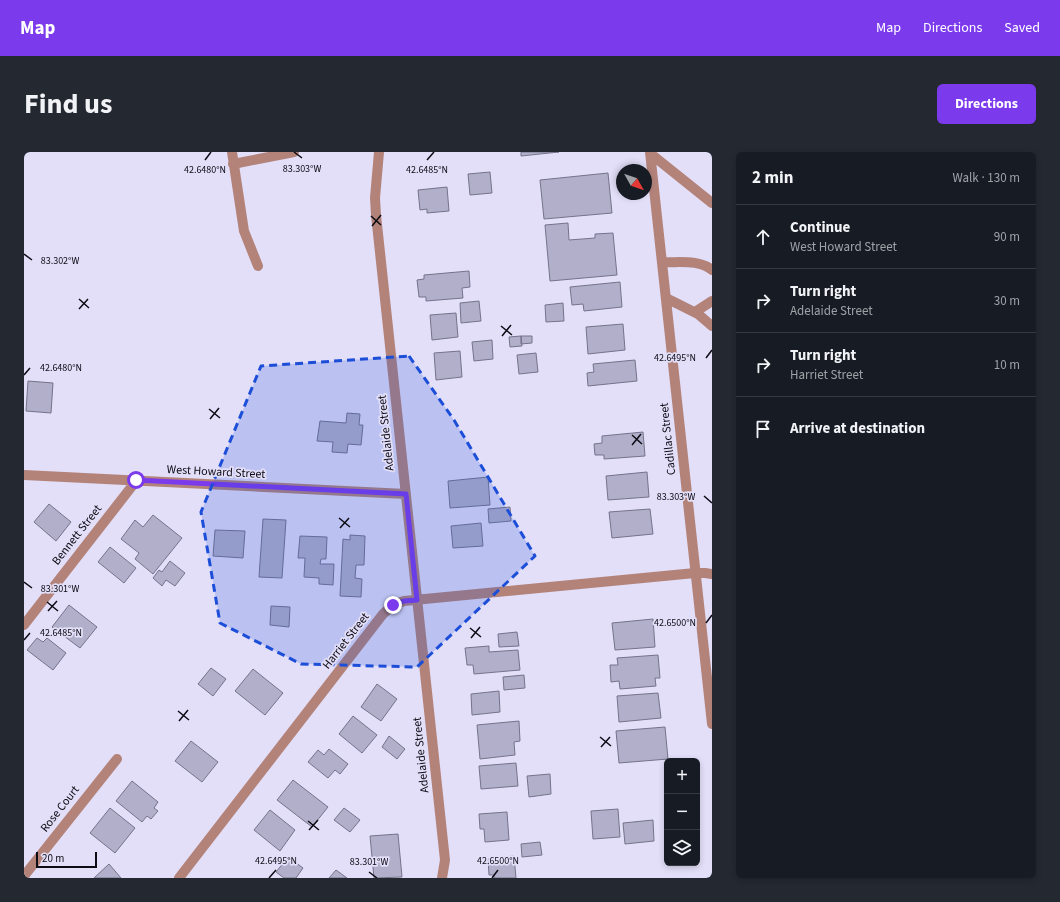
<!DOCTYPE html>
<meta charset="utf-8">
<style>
body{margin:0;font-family:"Source Sans 3",sans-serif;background:#242831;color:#f1f3f6}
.controls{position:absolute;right:12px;bottom:12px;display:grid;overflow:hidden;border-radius:6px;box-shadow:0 2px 6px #0003}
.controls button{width:36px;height:36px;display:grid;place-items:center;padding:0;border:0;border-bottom:1px solid #363941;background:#171b24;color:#f1f3f6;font:20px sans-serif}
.compass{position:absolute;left:592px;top:12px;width:36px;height:36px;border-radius:50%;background:#171b24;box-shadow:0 2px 6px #0003;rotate:130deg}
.scale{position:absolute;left:12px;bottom:10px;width:61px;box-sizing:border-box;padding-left:4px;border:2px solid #0d0b14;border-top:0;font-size:11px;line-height:14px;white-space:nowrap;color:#0d0b14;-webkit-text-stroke:3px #e3dff9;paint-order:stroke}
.stop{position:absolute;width:12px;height:12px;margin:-9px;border:3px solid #7c3aed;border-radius:50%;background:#fff}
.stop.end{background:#7c3aed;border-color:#fff;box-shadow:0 1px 4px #0008}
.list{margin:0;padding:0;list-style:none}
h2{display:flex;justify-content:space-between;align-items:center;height:52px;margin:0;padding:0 16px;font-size:17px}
h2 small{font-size:13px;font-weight:400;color:#9ea1a6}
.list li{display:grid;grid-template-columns:26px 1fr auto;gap:12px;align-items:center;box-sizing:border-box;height:64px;padding:0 16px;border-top:1px solid #363941}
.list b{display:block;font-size:15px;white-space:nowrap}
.list p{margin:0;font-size:13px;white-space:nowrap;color:#9ea1a6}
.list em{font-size:13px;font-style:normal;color:#9ea1a6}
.icon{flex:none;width:22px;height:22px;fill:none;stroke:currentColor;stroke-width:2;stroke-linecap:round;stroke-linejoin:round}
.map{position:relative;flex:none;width:688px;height:726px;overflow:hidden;border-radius:6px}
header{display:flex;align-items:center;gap:24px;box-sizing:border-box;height:56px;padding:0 20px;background:#7c3aed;color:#fff}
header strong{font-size:19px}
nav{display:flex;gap:22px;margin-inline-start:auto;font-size:14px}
.intro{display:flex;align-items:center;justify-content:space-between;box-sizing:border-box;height:96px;padding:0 24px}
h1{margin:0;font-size:28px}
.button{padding:10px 18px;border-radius:6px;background:#7c3aed;color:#fff;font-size:14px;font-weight:700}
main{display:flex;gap:24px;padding:0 24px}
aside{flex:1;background:#171b24;border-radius:6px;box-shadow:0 2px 6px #0003}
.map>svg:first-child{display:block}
.building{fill:#b1afc9;stroke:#75738b}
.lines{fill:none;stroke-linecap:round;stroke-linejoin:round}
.minor{stroke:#b3837a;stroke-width:10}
.route{stroke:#7c3aed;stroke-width:5}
.marked{fill:#1d4ed8;fill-opacity:0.2;stroke:#1d4ed8;stroke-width:3;stroke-dasharray:8 5;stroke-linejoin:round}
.ticks{fill:none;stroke:#0d0b14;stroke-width:1.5}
.labels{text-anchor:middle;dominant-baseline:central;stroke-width:3.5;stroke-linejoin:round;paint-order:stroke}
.street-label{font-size:12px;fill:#0d0b14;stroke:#e3dff9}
.ticks-label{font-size:10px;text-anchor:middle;fill:#0d0b14;stroke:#e3dff9;stroke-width:3.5;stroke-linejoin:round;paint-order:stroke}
</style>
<header>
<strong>Map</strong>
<nav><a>Map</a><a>Directions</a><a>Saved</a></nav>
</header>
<div class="intro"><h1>Find us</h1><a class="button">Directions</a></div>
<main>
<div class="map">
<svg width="688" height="726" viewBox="0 0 688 726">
<rect width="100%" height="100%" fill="#e3dff9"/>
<path class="building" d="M497 0H535L497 4Z
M466 20 468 41 446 43 444 22Z
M584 21 588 61 520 67 516 28Z
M423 35 425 59 403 61V57L396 58 394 38Z
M544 71 545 88 571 86V82L589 81 593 123 526 129 521 73Z
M445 119 446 135 438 136 439 146 402 149V145H395L393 128 400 127V123Z
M596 130 598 155 560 159 559 152 548 153 546 135Z
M455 149 457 169 437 171 436 151Z
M539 151 540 169 522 170 521 153Z
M432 161 434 185 408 188 406 163Z
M599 172 601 198 564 202 562 175Z
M497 184 498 194 486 195 485 185Z
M497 184H508V191L497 192Z
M468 188 469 207 450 209 448 190Z
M436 199 438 225 412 228 410 201Z
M512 201 514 220 495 222 493 203Z
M611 208 613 229 564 234 563 221 570 220 569 212Z
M4 229 29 231 27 261 2 259Z
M323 261 336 262 335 273H339L337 293 324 292 323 301 308 300 309 290 293 289 296 269 322 271Z
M619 280 621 304 580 307V303H571L570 292 578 291V284Z
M623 320 625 345 584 348 582 324Z
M464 325 466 353 426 356 424 329Z
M25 352 47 370 32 389 10 370Z
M486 355 487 369 465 371 464 357Z
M626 357 629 382 588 386 585 360Z
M129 363 158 386 129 422 111 407 115 401 97 387 111 368 119 375Z
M239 367 262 368 258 426 235 425Z
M457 371 459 394 429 396 427 374Z
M191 378 221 379 219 406 189 404Z
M326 383 341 384 340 413H332L331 426 338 427 337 445 316 444 319 387 326 388Z
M276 384 303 385 302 407H297L296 412H310L309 433 295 432V426L280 425 281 406H274Z
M86 395 112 416 100 431 74 410Z
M146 409 161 421 151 434 142 428 138 434 129 426 135 418 138 420Z
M45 453 73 475 56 496 28 475Z
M247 454 266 455 265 475 246 473Z
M629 467 631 495 591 498 588 471Z
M493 480 495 494 475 495 474 482Z
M13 486 19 490 23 486 42 501 29 518 3 498Z
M465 494V500L494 498 496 518 450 522 449 513H443L441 496Z
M634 503 636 526H631L632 534 596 537 595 529 587 530 586 513H594L593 506Z
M187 516 202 527 189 544 174 532Z
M229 517 259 541 241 563 211 539Z
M500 523 501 536 480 538 479 525Z
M353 532 373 547 357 569 337 555Z
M475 539 476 560 448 563 447 542Z
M634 541 637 566 595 570 593 544Z
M329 564 353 583 338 601 315 582Z
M495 569 496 589 490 590 491 603 456 607 453 573Z
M641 575 644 607 595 611 592 579Z
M365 584 381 597 373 607 358 595Z
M167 589 194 610 178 630 151 609Z
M305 597 324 612 316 622 311 618 304 626 284 610 294 598 300 603Z
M492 611 494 634 457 637 455 614Z
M526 622 527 642 505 645 503 624Z
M269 628 304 655 288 675 253 648Z
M108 629 134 650 130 656 134 659 127 667 123 664 118 670 92 649Z
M86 656 111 676 91 701 66 681Z
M320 656 336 668 326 680 310 668Z
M594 657 596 685 569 687 567 659Z
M246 658 271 678 256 699 230 678Z
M483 660 485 688 461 690 460 677H456L455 662Z
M629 668 630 689 601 692 599 671Z
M374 682 378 725 350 726 346 684Z
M516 690 518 703 498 705 497 692Z
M490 704 492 726H470V723H465L464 707Z
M264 705 279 716 272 726H260L252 720Z
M85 712 97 726H70Z
M312 718 323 726H305Z"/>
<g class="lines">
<path class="minor" d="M208 0 220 79 234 114
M355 0 351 46 352 63 421 708 418 726
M626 0 688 572
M627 2 688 51
M209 12 270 0
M638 110C654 111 675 107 688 118
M642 146 674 162 688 174
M671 160 688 149
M0 323 382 342
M0 473 112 329
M0 724 93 607
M155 726 359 462 369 453 380 449 671 421H681L688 422"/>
</g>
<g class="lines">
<path class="route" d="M112 328 382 342 393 448 380 449 369 453"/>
</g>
<path class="marked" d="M385 204 430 268 511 404 393 515 277 512 196 471 177 360 237 214Z"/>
<path class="ticks" d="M270 0 278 6M181 8 187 0M403 8 410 0M347 64 357 73M348 74 357 63M0 102 8 108M55 147 65 156M55 157 64 147M477 174 488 183M478 184 487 173M682 206 688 198M0 223 6 216M185 257 196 266M186 267 195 256M608 283 618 292M608 293 617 282M680 344 688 351M315 366 326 375M316 376 325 366M0 430 8 436M23 450 34 459M24 459 33 449M682 471 688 463M446 476 457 485M447 486 456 475M0 488 6 481M154 559 165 568M155 569 164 558M576 585 587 594M577 595 586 585M284 669 295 678M285 678 294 668M345 720 353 726M245 726 252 718M468 726 474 718"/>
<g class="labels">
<g class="street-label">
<text transform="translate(362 281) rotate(-96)">Adelaide Street</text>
<text transform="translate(644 287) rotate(-96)">Cadillac Street</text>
<text transform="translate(192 320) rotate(3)">West Howard Street</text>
<text transform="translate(53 383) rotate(-52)">Bennett Street</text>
<text transform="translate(322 489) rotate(-52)">Harriet Street</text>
<text transform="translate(397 603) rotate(-96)">Adelaide Street</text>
<text transform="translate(36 657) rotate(-52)">Rose Court</text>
</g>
</g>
<g class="ticks-label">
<text x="278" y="20">83.303°W</text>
<text x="181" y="21">42.6480°N</text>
<text x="403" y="21">42.6485°N</text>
<text x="36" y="112">83.302°W</text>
<text x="651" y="209">42.6495°N</text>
<text x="37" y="219">42.6480°N</text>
<text x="652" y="348">83.303°W</text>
<text x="36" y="440">83.301°W</text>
<text x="651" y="474">42.6500°N</text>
<text x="37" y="484">42.6485°N</text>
<text x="252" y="712">42.6495°N</text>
<text x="474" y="712">42.6500°N</text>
<text x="345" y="713">83.301°W</text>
</g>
</svg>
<div class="controls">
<button>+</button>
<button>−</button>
<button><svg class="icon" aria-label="layers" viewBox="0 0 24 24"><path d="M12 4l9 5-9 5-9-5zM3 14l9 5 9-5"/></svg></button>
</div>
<svg class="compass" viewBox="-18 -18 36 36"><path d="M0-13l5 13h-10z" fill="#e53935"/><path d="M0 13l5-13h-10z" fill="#9ea1a6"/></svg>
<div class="scale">20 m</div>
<div class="stop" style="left:112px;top:328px"></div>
<div class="stop end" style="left:369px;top:453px"></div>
</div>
<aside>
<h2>2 min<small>Walk · 130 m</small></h2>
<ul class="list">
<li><svg class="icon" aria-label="ahead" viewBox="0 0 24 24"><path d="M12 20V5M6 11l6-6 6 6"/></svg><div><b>Continue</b><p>West Howard Street</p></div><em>90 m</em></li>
<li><svg class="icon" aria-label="right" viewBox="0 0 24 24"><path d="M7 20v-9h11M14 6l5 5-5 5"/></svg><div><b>Turn right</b><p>Adelaide Street</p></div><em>30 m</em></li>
<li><svg class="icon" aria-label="right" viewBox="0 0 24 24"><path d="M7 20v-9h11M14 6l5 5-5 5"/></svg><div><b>Turn right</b><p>Harriet Street</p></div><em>10 m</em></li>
<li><svg class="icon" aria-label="arrive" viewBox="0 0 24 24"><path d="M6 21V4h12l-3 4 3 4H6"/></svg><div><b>Arrive at destination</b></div></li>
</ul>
</aside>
</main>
